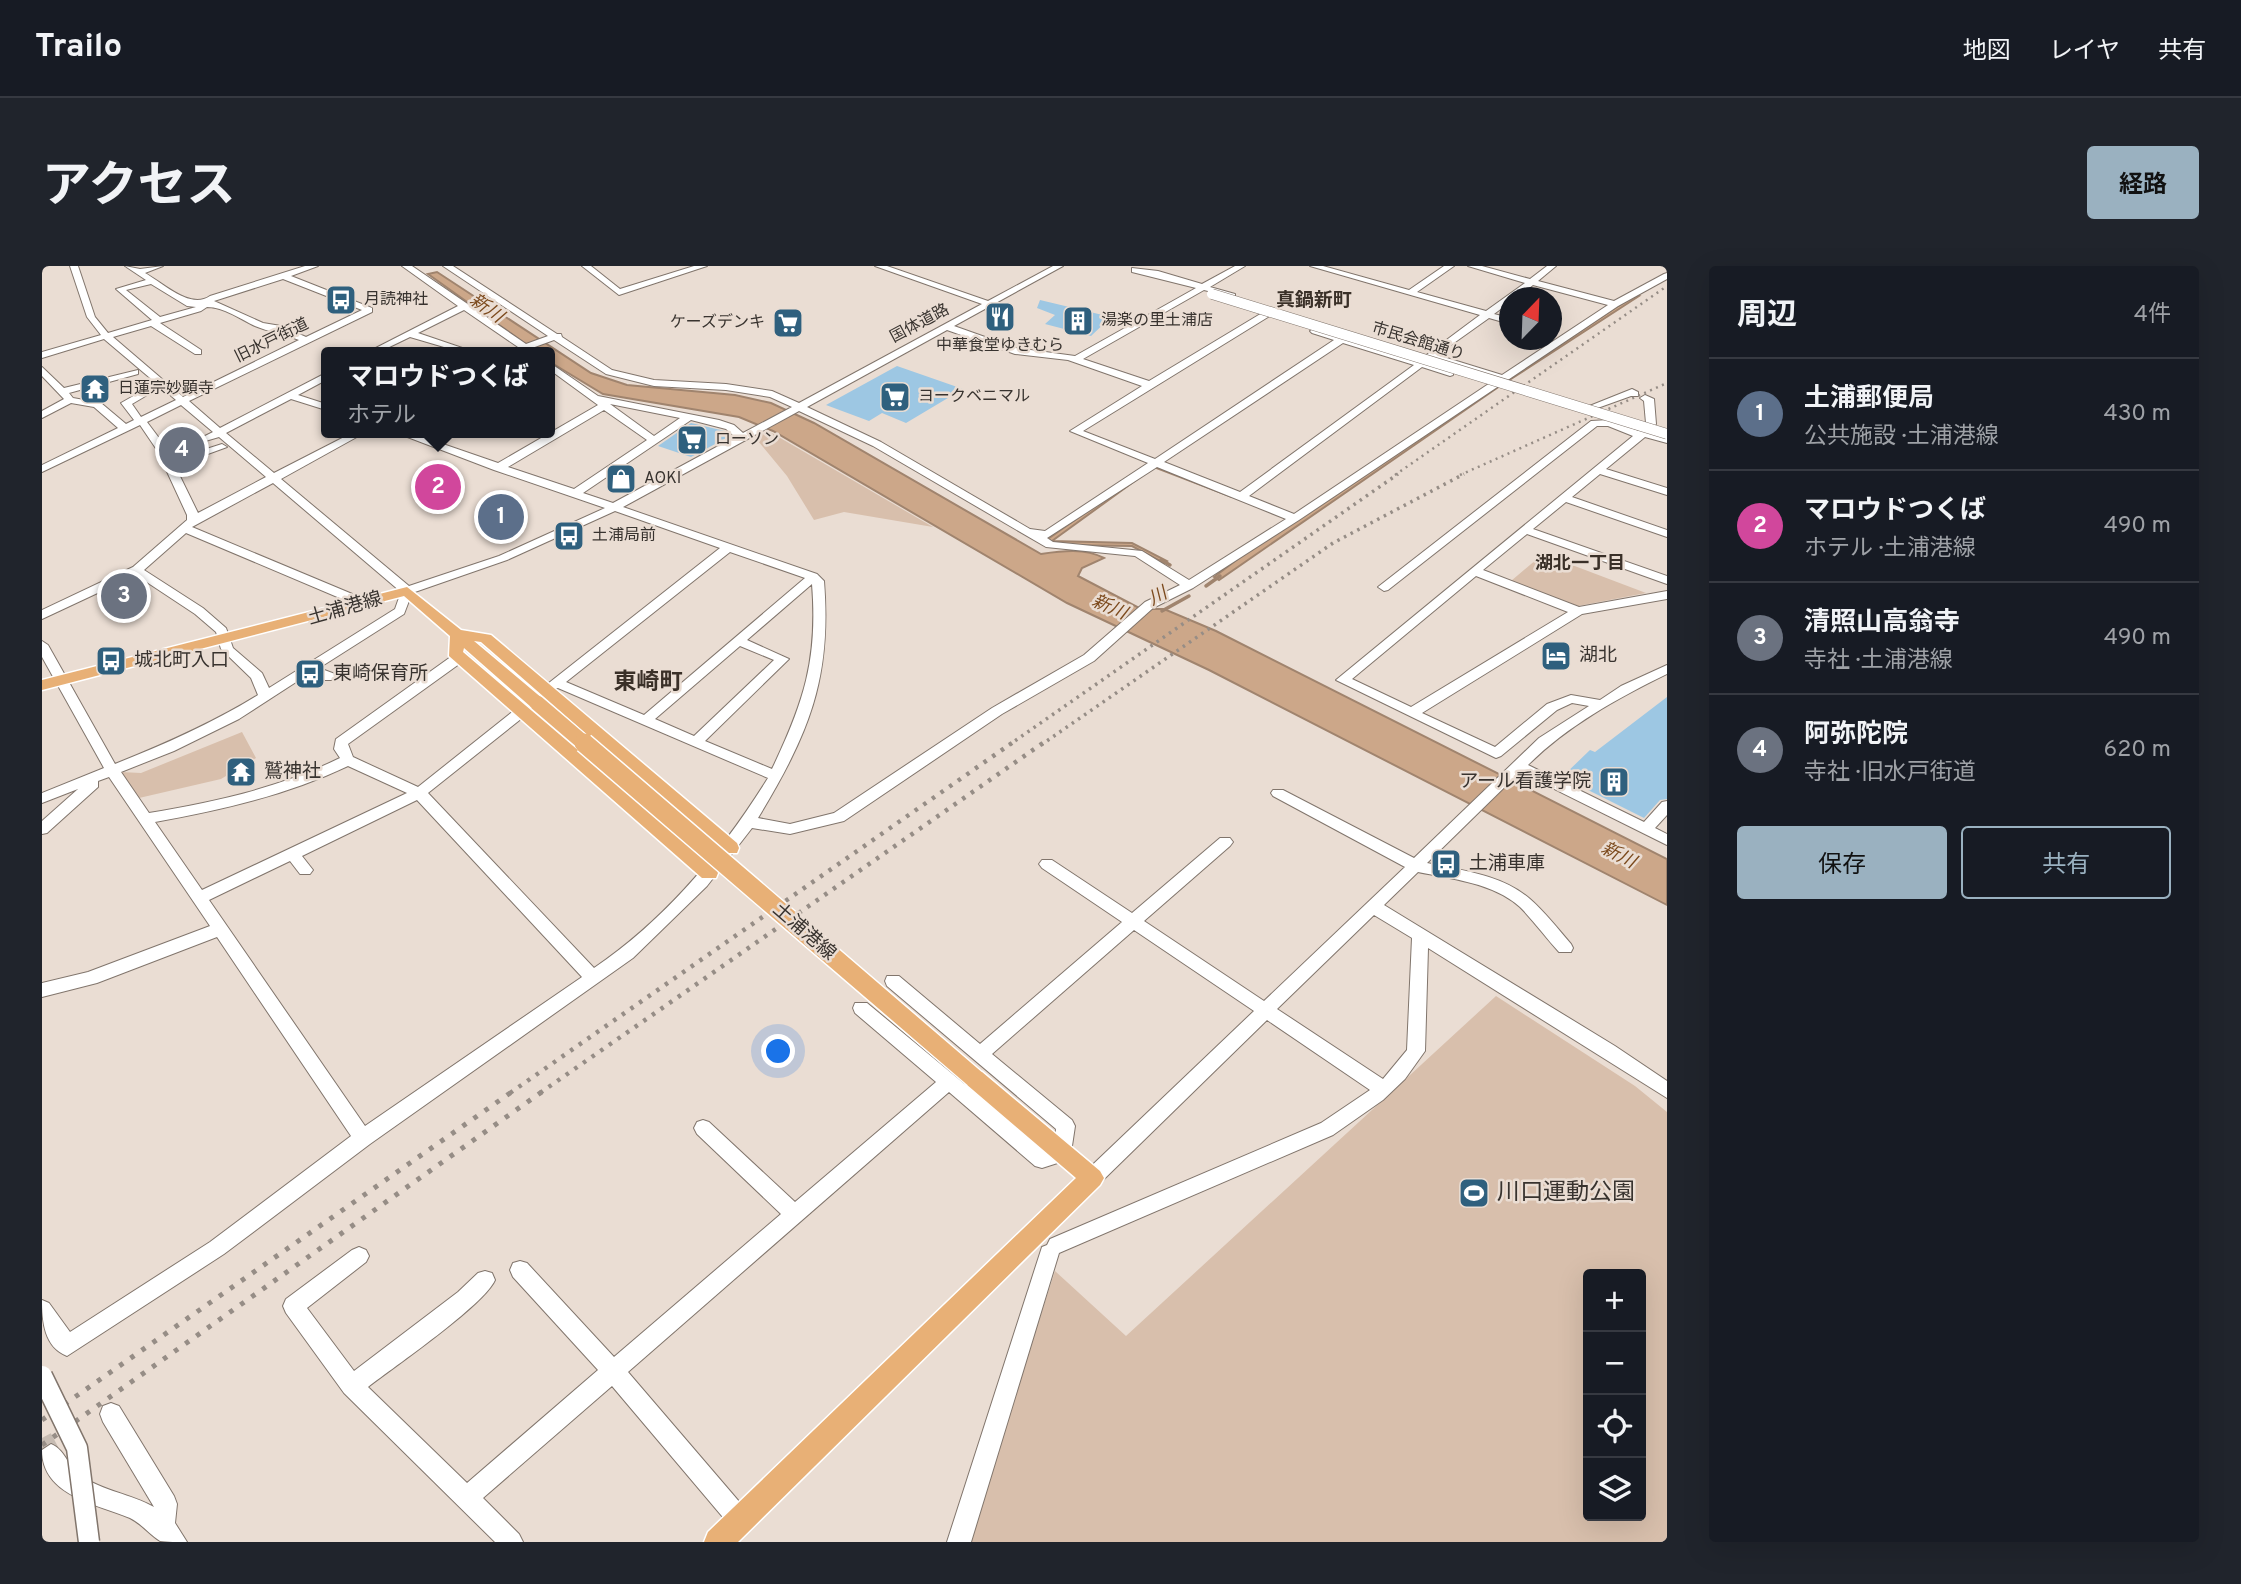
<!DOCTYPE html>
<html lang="ja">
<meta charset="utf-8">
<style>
body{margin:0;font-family:Overpass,"Noto Sans JP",sans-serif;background:#20242c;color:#f1f3f6}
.controls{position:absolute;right:21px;bottom:21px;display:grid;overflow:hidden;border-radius:7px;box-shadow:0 7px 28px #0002}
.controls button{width:63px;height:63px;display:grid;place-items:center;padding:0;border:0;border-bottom:2px solid #363941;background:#171b24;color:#f1f3f6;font:35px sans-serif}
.compass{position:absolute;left:1457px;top:21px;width:63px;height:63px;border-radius:50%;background:#171b24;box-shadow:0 7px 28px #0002;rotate:23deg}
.you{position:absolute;left:737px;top:786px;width:24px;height:24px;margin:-18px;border:5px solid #fff;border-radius:50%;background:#1a73e8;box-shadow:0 0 0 10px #1a73e833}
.badge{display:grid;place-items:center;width:46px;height:46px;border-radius:50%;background:#9ab1c0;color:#fff;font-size:23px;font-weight:700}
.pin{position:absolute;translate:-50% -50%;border:4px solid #fff;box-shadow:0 2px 7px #0006}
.popup{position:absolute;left:279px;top:81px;width:234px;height:91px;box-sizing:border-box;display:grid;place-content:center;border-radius:7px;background:#171b24;filter:drop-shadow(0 2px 5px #0005);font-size:23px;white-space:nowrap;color:#9ea1a6}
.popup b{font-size:26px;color:#f1f3f6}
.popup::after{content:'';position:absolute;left:50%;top:100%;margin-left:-14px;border:14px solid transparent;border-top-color:#171b24}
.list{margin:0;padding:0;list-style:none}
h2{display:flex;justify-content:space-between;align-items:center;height:91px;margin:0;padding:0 28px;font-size:30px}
h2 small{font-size:23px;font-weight:400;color:#9ea1a6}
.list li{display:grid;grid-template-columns:46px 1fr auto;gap:21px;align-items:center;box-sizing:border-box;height:112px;padding:0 28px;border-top:2px solid #363941}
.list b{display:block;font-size:26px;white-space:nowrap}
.list p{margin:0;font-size:23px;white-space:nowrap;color:#9ea1a6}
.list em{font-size:23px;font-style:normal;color:#9ea1a6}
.actions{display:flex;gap:14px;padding:21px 28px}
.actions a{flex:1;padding:16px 0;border:2px solid #9ab1c0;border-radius:7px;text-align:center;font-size:24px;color:#9ab1c0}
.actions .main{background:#9ab1c0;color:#111}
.icon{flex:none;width:38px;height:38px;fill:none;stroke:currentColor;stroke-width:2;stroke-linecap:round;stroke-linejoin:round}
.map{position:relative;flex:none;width:1625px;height:1276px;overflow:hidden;border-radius:7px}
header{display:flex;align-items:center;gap:42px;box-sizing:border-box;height:98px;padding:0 35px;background:#171b24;border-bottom:2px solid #363941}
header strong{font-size:33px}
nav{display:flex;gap:38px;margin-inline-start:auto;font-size:24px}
.intro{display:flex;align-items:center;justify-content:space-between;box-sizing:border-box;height:168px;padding:0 42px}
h1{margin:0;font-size:49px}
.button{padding:18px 32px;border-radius:7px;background:#9ab1c0;color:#111;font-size:24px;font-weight:700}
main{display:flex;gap:42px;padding:0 42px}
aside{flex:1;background:#171b24;border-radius:7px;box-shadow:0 7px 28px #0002}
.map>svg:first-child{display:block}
.green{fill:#d8bfac;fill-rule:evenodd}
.water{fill:#cca789;stroke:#a0846e;stroke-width:2}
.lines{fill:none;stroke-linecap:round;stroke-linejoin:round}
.stream{stroke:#a0846e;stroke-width:3.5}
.building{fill:#9dc7e3}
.minor-tunnel{stroke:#c6bbb2;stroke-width:20;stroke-dasharray:20 10;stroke-linecap:butt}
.minor-casing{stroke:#81756c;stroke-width:2}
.major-casing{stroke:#fff;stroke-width:3}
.minor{fill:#fff;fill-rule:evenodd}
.major{fill:#e8b076;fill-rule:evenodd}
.rail-far3{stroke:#968d86;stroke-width:2.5;stroke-dasharray:2 4.5;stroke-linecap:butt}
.rail-far2{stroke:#968d86;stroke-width:3.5;stroke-dasharray:2.5 5;stroke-linecap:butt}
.rail-far1{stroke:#968d86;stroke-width:4.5;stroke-dasharray:3.5 7;stroke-linecap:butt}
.rail{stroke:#968d86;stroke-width:5;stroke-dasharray:4.5 9;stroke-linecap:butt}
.minor-bridge-far1-casing{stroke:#81756c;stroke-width:11;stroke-linecap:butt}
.minor-bridge-casing{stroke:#81756c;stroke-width:23;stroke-linecap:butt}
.major-bridge-far1-casing{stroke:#fff;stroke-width:17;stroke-linecap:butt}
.major-bridge-casing{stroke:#fff;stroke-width:22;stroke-linecap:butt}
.minor-bridge-far1{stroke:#fff;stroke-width:10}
.minor-bridge{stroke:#fff;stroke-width:20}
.major-bridge-far1{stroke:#e8b076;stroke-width:15}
.major-bridge{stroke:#e8b076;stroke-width:19}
.labels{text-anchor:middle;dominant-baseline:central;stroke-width:5;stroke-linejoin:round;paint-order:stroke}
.far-poi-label{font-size:16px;fill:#38332f;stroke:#eaddd3;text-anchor:start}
.far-street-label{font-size:16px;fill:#38332f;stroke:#eaddd3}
.far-water-label{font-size:18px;font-style:italic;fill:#7c4a1d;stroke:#eaddd3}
.far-neighbourhood-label{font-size:18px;font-weight:bold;fill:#3a3028;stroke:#eaddd3}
.far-quarter-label{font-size:19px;font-weight:bold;fill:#3a3028;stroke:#eaddd3}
.street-label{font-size:19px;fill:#38332f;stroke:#eaddd3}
.poi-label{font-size:19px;fill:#38332f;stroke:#eaddd3;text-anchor:start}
.quarter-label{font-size:23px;font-weight:bold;fill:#3a3028;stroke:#eaddd3}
.near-poi-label{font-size:23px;fill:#38332f;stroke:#eaddd3;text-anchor:start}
</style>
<header>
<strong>Trailo</strong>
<nav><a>地図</a><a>レイヤ</a><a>共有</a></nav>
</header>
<div class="intro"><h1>アクセス</h1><a class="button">経路</a></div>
<main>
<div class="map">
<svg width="1625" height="1276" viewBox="0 0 1625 1276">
<rect width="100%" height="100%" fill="#eaddd3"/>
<path class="green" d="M728 166 891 261 802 246 772 254 745 210 711 169Z
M1501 288 1604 327 1536 340 1469 315Z
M200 466 214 492 179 513 97 532 79 506 99 507Z
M1454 730 1593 820 1625 846V1276H925L1013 1005 1084 1070ZM1546 1008H1599V1250H1546Z"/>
<path class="water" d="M395 6 549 107 585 119 693 129 729 137 772 157 999 288C1020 285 1043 282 1062 292L1040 302 1036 310 1099 343H1122L1174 365 1625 593V639L1167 404 1025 337 731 165 697 151 561 128 508 96V86H495L386 8Z
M1593 29 1597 30 1455 122 1177 314 1172 311 1205 286Z
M1111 199 1190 231 1112 201 1010 275 1090 277 1125 295 1122 297 1090 280 1021 279 1003 275Z"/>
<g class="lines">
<path class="stream" d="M1119 294 1128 299
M1164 320 1178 310
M1120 345 1147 330"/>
</g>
<path class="building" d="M998 34 1069 51 1049 70 1003 58 1013 49 995 42Z
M855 100 921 123 864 157 840 147 827 155 784 139Z
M649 157 683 165 688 170 649 191 616 180Z
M1625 431V533L1618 534 1602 552 1520 511 1548 484 1553 486Z"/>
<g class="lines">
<path class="minor-tunnel" d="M0 1172 9 1189"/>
<g class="minor-casing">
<path id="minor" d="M28 0H36L53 51 66 67 110 54 74 23 104 14 83 0 98 3 121 0 103 7C121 17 148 44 168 30L263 0H276L249 10 330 42V46L147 135 178 162 284 107V114L256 129 284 138V144L249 133 184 167 232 207 310 167H322L239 213 367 320 457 290 563 242 452 204 355 167H369L456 197 556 139 508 104V97L556 130 677 154 692 159 701 167 750 141 728 131 684 124 612 120 564 108 512 74 490 82 493 86H466L476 81 422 44 376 67 432 86H419L368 71 337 86H326L416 40 360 0H370L484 78 506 70 401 0H411L515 68H519L520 71 570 104 612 114 684 118 730 125 757 137 940 38 833 0H845L946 35 1011 0H1021L912 60 974 82 1033 90 1154 22 1090 6V2L1116 5 1160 18 1193 0H1203L1168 21 1193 28V32L1162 24 1041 93 1107 115 1220 47H1226V51L1041 165 1113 193 1292 74 1270 67 1268 65 1273 62 1411 105V109L1408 110 1380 101 1207 230 1252 248 1454 113 1383 90 1438 49 1268 0H1281L1367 24 1402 0H1412L1375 26 1444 45 1483 17 1426 0H1440L1488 13 1505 0H1514L1496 15 1572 35 1622 8 1625 7V13L1576 40 1257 254 1151 322 1111 342 1052 395 960 448 802 555 748 568 710 562 665 620 591 692 328 878 182 988 25 1090C2 1081 0 1055 0 1034L7 1037 28 1066 168 976 309 870 175 671 55 717 0 731V717L46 706 168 660 67 511 56 515V521L5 567 0 568V555L36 523 0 537V527L62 502 0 391V375L6 379 73 498C123 478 171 457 216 429L209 412 179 383 174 366 153 348 94 309 0 353V344L91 301 145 254V249L115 184 98 159 0 206V199L76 162 52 141 29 137 0 152V145L22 133 0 110V101L22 122 96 104V108L27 127 31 132 59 137 84 158 92 154 79 137 109 120 117 122 90 138 99 151 134 134 62 73 0 92V86L59 69 45 51ZM241 13 320 44 264 71 239 60 221 57 172 35ZM109 18 145 40 154 41 118 51 84 24ZM1491 19 1566 39 1460 109 1395 89 1447 52 1468 58V52L1452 48 1468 36V32H1474ZM165 41C182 41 198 53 213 60 227 66 243 68 257 74L141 131 71 71 109 60 153 88H159V84L118 57 159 45ZM905 64 973 88 1026 94 1100 120 1028 165 1106 197 1003 265 988 263 839 176 765 141ZM1301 77 1372 99 1198 226 1122 196ZM568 138 638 152 612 170ZM139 139 171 166 161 171 123 180 105 156ZM562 144 605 174 532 223 466 201ZM757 145 831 180 1004 281 1093 290 1138 319 1103 336 1042 389 950 442 792 547 748 558 716 552C766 469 790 414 782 315L775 308 581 241ZM649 154 684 163 693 171 571 237 541 227ZM177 171 224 211 156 247 133 200 185 181 180 178 130 194 126 186ZM1115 201 1244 253 1147 314 1100 285 1011 276 1005 272ZM231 217 359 326 353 343 227 422 220 407 191 382 184 362 161 342 102 304 144 267 319 341H327V335L150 261ZM573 245 678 282 503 420 510 424 516 422 726 512C680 586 624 653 552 702L386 527 484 449 486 446 484 443H474L376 521 311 491 306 478 420 396V390H410L294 473 292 483 298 492C237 522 173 536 107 547L79 506 132 485 197 453 268 407 283 414H293V408L277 402 362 348 370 327 465 294ZM688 286 763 312 602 449 524 416ZM770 318C776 393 762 436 730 503L663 475 747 393 705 374ZM698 380 732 394 652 470 613 453ZM306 500 365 527 160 624 113 556C180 544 245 529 306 500ZM375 534 540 711 323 860 167 634 248 595 258 608H268L271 604 260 590Z
M540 0H549L578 23 652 0H665L577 29Z
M1590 123 1596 126V130H1589L1550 144 1545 141Z
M1603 129 1612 133 1614 158 1608 166 1625 171V177L1603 171 1564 203 1625 222V229L1558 208 1530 231 1625 264V271L1524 236 1491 263 1625 310V318L1485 268 1441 304 1537 341 1625 325V333L1540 348 1380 447 1453 481 1505 438 1529 429 1558 434 1579 420 1625 399V408C1576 432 1525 460 1486 499L1602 556 1620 536 1625 535V549L1613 562 1625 568V579L1478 506 1385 597C1419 604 1461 609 1488 633 1503 646 1516 663 1529 678L1531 682 1529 686H1517C1504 672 1492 655 1478 641 1452 617 1410 613 1376 606L1342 639 1573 780 1625 815V832L1386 682 1383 785 1363 813 1341 834 1291 869 1017 987 929 1276H905L1000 981 1005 979 1008 973 1279 857 1328 824 1225 754 1057 918 1050 920 1043 918 1041 912 1043 906 1212 745 1092 664 950 788 1030 854 1033 860 1028 893 1000 902 993 900 907 826 586 1106 706 1246 709 1254 706 1262 698 1265 690 1262 570 1120 441 1232 477 1268 481 1276H453L302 1127 244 1047 241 1040 244 1033 310 984 317 981 324 984 327 990 324 996 265 1042 312 1105 416 1026 436 1007 443 1005 450 1007 453 1014C442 1039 352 1101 326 1121L425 1217 556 1104 471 1011 468 1004 471 997 478 995 485 997 572 1091 739 948 655 868 652 862 655 856 661 854 667 856 753 936 894 816 813 747 811 742 813 737H825L1003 885 1012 882 1014 863 845 720 843 715 845 710H857L938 778 1080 656 1000 602 997 598 1000 594H1010L1090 647 1178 572H1188L1191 576 1188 580 1102 655 1222 735 1363 601 1231 530 1229 527 1231 524H1241L1372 592 1497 472 1547 440 1530 437 1515 444 1459 490 1454 492 1294 414 1591 170 1566 160H1555L1346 324 1342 325 1336 321 1549 155 1567 154 1597 165 1604 157 1602 135 1598 132ZM1434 310 1526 346 1369 441 1310 413ZM1332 649 1370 672 1365 784 1341 813 1235 743Z
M69 1137 77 1140 132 1230 135 1238 133 1257 145 1276C138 1276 123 1276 118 1275 107 1268 100 1258 88 1252 55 1238 0 1230 0 1184L9 1178C24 1184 26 1202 39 1210 61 1225 89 1228 112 1241L61 1156 58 1148 61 1140Z"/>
</g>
<g class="major-casing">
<path id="major" d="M365 321 419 364 449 369 695 577 697 582 695 587H681L439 376 432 375 501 433V441H489L422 382 421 386 674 602 676 607 674 612H660L407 390 408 370 362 330 0 424V414Z
M932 803 940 806 1058 905 1062 912 1058 919 696 1276H662L666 1266 1034 912 924 818 921 812 924 806Z"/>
</g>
<use href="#minor" class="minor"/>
<use href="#major" class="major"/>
<path class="rail-far3" d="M1353 209 1625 20
M1418 209 1625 117"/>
<path class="rail-far2" d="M967 479 1356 208
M999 479 1291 277 1422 208"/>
<path class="rail-far1" d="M468 827 970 477
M498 827 1001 477"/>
<path class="rail" d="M0 1154 471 825
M0 1179 501 825"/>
<g class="minor-bridge-far1-casing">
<path id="minor-bridge-far1" d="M1170 28 1625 168"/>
</g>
<g class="minor-bridge-casing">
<path id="minor-bridge" d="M0 1110 35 1182 47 1276"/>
</g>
<g class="major-bridge-far1-casing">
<path id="major-bridge-far1" d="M495 437 544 479"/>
</g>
<g class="major-bridge-casing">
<path id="major-bridge" d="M542 477 932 812"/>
</g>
<use href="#minor-bridge-far1" class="minor-bridge-far1"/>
<use href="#minor-bridge" class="minor-bridge"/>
<use href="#major-bridge-far1" class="major-bridge-far1"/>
<use href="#major-bridge" class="major-bridge"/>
</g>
<defs>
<g id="bus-square" transform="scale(1.575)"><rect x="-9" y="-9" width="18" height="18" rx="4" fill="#2f607e" stroke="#eaddd3"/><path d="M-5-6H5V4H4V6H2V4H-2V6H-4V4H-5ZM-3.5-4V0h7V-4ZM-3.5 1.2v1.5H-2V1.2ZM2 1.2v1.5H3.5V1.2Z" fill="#fff"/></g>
<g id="restaurant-square" transform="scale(1.575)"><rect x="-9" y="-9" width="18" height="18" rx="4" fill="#2f607e" stroke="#eaddd3"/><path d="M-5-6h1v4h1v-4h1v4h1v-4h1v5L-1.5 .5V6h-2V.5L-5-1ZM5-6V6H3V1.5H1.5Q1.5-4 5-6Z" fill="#fff"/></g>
<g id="building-square" transform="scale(1.575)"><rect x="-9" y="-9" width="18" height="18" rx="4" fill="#2f607e" stroke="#eaddd3"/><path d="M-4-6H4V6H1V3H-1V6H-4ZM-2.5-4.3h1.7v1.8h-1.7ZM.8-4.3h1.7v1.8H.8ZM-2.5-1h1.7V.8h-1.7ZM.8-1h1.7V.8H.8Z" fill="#fff"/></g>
<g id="supermarket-square" transform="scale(1.575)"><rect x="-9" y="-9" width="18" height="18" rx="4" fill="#2f607e" stroke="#eaddd3"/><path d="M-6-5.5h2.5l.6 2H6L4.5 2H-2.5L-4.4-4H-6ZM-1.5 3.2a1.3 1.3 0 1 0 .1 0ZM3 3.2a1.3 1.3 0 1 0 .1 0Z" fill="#fff"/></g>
<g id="temple-square" transform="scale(1.575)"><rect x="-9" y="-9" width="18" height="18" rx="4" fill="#2f607e" stroke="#eaddd3"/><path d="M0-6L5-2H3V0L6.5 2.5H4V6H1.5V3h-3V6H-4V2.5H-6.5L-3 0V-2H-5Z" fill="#fff"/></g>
<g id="shop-square" transform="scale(1.575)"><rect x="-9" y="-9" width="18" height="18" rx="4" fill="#2f607e" stroke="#eaddd3"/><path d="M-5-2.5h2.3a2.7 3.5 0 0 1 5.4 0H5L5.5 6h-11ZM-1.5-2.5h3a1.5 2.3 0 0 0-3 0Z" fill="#fff"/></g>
<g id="hotel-square" transform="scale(1.575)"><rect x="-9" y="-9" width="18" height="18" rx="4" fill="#2f607e" stroke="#eaddd3"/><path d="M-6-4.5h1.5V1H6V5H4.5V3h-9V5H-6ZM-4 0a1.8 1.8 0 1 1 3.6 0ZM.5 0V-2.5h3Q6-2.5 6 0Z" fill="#fff"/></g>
<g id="stadium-square" transform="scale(1.575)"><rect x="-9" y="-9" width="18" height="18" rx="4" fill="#2f607e" stroke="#eaddd3"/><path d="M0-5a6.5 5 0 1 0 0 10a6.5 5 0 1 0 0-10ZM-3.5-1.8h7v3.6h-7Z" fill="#fff"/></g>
</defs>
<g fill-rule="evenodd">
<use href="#bus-square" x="299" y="34"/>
<use href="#restaurant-square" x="958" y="51"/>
<use href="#building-square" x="1036" y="55"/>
<use href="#supermarket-square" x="746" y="57"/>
<use href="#temple-square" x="53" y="123"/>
<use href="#supermarket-square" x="853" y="131"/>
<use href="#supermarket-square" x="650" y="174"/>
<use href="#shop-square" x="579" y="213"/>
<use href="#bus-square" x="527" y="270"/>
<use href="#hotel-square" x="1514" y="390"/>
<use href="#bus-square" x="69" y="395"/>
<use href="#bus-square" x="268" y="408"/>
<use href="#temple-square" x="199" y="506"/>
<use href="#building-square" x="1572" y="516"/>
<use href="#bus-square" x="1404" y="598"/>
<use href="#stadium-square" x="1432" y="927"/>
</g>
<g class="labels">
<g class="far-poi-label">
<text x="322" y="34">月読神社</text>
<text x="1059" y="55">湯楽の里土浦店</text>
<text x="723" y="57" text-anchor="end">ケーズデンキ</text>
<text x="958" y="80" text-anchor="middle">中華食堂ゆきむら</text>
<text x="76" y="123">日蓮宗妙顕寺</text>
<text x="876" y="131">ヨークベニマル</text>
<text x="673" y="174">ローソン</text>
<text x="602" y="213">AOKI</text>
<text x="550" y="270">土浦局前</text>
</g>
<g class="far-street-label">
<text transform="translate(878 58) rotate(-28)">国体道路</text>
<text transform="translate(230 75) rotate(-26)">旧水戸街道</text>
<text transform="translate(1376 76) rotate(17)">市民会館通り</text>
</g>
<g class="far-water-label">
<text transform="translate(444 43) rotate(35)">新川</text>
<text transform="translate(1116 331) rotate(-28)">川</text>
<text transform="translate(1067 342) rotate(24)">新川</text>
<text transform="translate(1576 590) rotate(27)">新川</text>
</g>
<g class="far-neighbourhood-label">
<text x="1538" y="298">湖北一丁目</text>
</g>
<g class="far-quarter-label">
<text x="1272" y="35">真鍋新町</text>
</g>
<g class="street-label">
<text transform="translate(303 343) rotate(-16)">土浦港線</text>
<text transform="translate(762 666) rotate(41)">土浦港線</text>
</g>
<g class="poi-label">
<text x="1537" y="390">湖北</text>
<text x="92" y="395">城北町入口</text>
<text x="291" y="408">東崎保育所</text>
<text x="222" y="506">鷲神社</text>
<text x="1549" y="516" text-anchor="end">アール看護学院</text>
<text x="1427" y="598">土浦車庫</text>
</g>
<g class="quarter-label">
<text x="606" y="417">東崎町</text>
</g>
<g class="near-poi-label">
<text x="1455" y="927">川口運動公園</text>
</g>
</g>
</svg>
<div class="controls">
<button>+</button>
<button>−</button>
<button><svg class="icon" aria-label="locate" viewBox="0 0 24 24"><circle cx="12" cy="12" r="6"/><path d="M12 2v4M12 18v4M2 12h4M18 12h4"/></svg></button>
<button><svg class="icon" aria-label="layers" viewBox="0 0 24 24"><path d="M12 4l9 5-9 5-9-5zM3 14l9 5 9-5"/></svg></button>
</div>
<svg class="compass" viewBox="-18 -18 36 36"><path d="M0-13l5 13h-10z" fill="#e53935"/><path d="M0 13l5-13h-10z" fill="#9ea1a6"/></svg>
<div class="you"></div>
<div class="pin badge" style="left:459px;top:251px;background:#5c6f8a">1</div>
<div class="pin badge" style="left:396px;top:221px;background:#d1479c">2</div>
<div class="popup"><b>マロウドつくば</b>ホテル</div>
<div class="pin badge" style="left:82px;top:330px;background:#6b7280">3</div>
<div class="pin badge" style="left:140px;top:184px;background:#6b7280">4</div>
</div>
<aside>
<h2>周辺<small>4件</small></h2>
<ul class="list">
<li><span class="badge" style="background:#5c6f8a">1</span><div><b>土浦郵便局</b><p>公共施設 · 土浦港線</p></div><em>430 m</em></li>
<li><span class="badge" style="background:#d1479c">2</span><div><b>マロウドつくば</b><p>ホテル · 土浦港線</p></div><em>490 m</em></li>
<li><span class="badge" style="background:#6b7280">3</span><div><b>清照山高翁寺</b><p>寺社 · 土浦港線</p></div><em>490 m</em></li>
<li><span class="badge" style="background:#6b7280">4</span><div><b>阿弥陀院</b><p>寺社 · 旧水戸街道</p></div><em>620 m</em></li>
</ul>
<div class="actions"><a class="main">保存</a><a>共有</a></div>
</aside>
</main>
